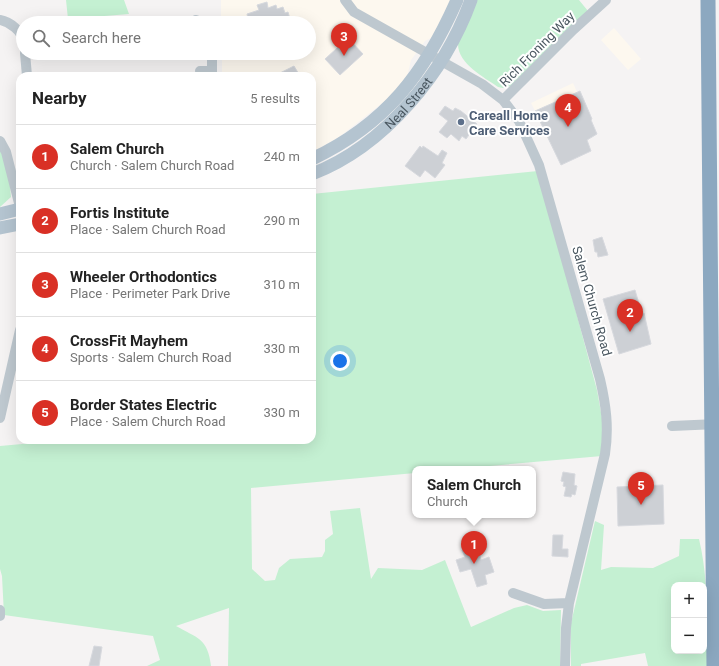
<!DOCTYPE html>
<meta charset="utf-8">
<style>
body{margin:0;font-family:Roboto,sans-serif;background:#f6f6f6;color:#222}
.controls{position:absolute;right:12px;bottom:12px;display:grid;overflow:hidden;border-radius:8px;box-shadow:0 4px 16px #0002}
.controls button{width:36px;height:36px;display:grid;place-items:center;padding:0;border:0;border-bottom:1px solid #e0e0e0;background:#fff;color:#222;font:20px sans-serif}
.you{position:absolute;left:340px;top:361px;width:14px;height:14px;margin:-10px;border:3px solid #fff;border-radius:50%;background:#1a73e8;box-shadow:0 0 0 6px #1a73e833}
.badge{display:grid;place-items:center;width:26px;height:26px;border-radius:50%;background:#d93025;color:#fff;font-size:13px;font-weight:700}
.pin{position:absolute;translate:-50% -33px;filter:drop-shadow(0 1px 2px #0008)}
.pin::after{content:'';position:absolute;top:21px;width:14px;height:12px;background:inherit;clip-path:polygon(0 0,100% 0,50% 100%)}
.popup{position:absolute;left:412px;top:466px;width:124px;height:52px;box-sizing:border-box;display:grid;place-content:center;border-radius:8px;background:#fff;filter:drop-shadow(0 1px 3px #0005);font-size:13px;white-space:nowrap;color:#767676}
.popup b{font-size:15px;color:#222}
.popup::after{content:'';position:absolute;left:50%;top:100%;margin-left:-8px;border:8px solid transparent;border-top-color:#fff}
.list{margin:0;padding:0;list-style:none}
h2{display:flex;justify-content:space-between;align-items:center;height:52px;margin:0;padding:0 16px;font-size:17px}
h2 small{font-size:13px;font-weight:400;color:#767676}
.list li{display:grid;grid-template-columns:26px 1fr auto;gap:12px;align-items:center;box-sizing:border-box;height:64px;padding:0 16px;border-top:1px solid #e0e0e0}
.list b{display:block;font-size:15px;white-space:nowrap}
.list p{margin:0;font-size:13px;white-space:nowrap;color:#767676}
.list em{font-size:13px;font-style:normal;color:#767676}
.icon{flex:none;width:22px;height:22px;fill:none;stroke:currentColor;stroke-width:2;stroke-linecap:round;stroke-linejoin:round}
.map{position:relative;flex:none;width:719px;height:666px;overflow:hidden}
.search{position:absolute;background:#fff;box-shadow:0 4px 16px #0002;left:16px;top:16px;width:300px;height:44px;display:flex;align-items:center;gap:10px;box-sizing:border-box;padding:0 14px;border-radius:22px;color:#767676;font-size:15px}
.panel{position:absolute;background:#fff;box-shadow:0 4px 16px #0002;left:16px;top:72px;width:300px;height:372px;border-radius:12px}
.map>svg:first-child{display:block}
.commercial{fill:#fdf8ef}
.green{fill:#c4f0d2;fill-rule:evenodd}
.building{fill:#cdd0d5;stroke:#d7d9de}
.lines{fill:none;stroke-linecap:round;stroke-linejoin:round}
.minor{stroke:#bec8cf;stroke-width:10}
.major{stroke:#b4c4d0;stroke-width:13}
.highway{stroke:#8ca8c0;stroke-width:15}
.service-dot{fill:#5c6f8a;stroke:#fff;stroke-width:1.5}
.labels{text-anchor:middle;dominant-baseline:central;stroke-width:4;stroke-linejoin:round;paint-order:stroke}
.street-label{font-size:13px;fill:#4a5760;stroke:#fff}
.service-label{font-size:13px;font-weight:bold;fill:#4e5e75;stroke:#fff;text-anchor:start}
</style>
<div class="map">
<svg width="719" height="666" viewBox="0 0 719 666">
<rect width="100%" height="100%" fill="#f5f3f3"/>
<path class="commercial" d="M221 0H451L435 36 425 41 411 60 407 77 390 97 339 137 312 152V76H222V53H309V23H221Z
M614 28 641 59 628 70 601 40Z
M573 83 577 92 535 111 531 103Z"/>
<path class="green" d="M66 0H124L129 14 68 19Z
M477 0H579L588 11 511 86 503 88 498 87C484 77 458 64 458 44Z
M0 148 9 176 11 197 0 207Z
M538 171 597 390 602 418V456L455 469H415V473L251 488 252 569 265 581 275 580 279 568 290 559 322 557 325 551V540L333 534 330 511 360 508 371 579 378 568 422 570 445 560 471 627 514 608 527 605 543 611 561 610 560 666H228L229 608 176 626C197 638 208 638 211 666H147L160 660 153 636 4 615 2 576 0 569V446L66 440H312V194Z
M595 521 604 525 601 570 611 567 653 568 679 556 680 539H699C709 581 707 623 707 666H648L645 653 581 664V666H571V623ZM674 585H704V651H674Z"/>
<path class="building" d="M267 2 268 8 276 5 277 9 283 7 285 13 288 12 290 19 276 23H249L247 14 259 10 257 5Z
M348 38 363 54 340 75 325 59Z
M294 66 300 76H274Z
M580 91 592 119 591 120 597 134 587 140 591 151 561 165 535 111Z
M445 106 453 111 455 108 461 111 477 124 466 139 462 136 459 141 451 134 447 138 439 132 448 121 439 114Z
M420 146 422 148 423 146 438 156 442 150 447 153 442 163 445 165 435 178 425 170 420 177 405 166Z
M602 237 608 255 598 257 597 252H595L593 240Z
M635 290 642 314 644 313 651 344 619 354 603 299Z
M563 472 575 474 574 485 577 486 575 495 572 494 571 497 564 496 566 487 563 486 564 482 561 481Z
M663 485 664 524 618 526 617 487Z
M553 535H563L562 549H568V557L552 556Z
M471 548 473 554 479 552 481 560 489 557 494 572 485 575 487 584 477 587 471 569 460 572 456 560 465 557 462 550Z
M94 646 102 647 99 666H89Z"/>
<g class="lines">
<path class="minor" d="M345 0 354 12 482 84 503 100 519 121 539 165 600 379C606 405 609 427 605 454L569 603 566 628 565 666
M0 20C10 22 22 31 23 41
M196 20 203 23
M25 53 27 76
M212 53V76
M200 71H212
M503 100 573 30 606 0
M0 141 6 152 20 207
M0 418 20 330
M672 426 717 424
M513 593 544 604 569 603
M0 610V616"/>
<g class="major">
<path d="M312 159C386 124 425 73 457 0"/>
<path id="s1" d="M312 174C385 146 445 72 471 0"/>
<path d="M0 214 20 209"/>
<path d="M0 228 20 224"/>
</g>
<path class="highway" d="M708 0 714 666"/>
</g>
<circle class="service-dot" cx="461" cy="122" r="4"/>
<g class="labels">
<g class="street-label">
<text transform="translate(537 49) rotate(-45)">Rich Froning Way</text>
<text stroke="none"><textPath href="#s1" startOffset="121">Neal Street</textPath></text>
<text transform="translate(592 301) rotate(74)">Salem Church Road</text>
</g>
<g class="service-label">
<text x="469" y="115">Careall Home<tspan x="469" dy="15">Care Services</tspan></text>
</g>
</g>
</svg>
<div class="controls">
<button>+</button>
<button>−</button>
</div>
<div class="you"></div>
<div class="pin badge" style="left:474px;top:564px">1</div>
<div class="popup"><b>Salem Church</b>Church</div>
<div class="pin badge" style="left:630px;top:332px">2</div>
<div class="pin badge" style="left:344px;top:56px">3</div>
<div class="pin badge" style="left:568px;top:127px">4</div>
<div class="pin badge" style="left:641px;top:505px">5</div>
<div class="search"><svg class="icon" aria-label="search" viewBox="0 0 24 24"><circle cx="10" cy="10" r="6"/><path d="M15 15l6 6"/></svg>Search here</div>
<section class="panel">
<h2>Nearby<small>5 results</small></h2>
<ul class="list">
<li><span class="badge">1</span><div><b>Salem Church</b><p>Church · Salem Church Road</p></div><em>240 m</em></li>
<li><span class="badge">2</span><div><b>Fortis Institute</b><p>Place · Salem Church Road</p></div><em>290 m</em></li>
<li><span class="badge">3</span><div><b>Wheeler Orthodontics</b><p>Place · Perimeter Park Drive</p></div><em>310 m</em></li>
<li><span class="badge">4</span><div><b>CrossFit Mayhem</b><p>Sports · Salem Church Road</p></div><em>330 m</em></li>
<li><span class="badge">5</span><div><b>Border States Electric</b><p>Place · Salem Church Road</p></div><em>330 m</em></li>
</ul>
</section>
</div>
